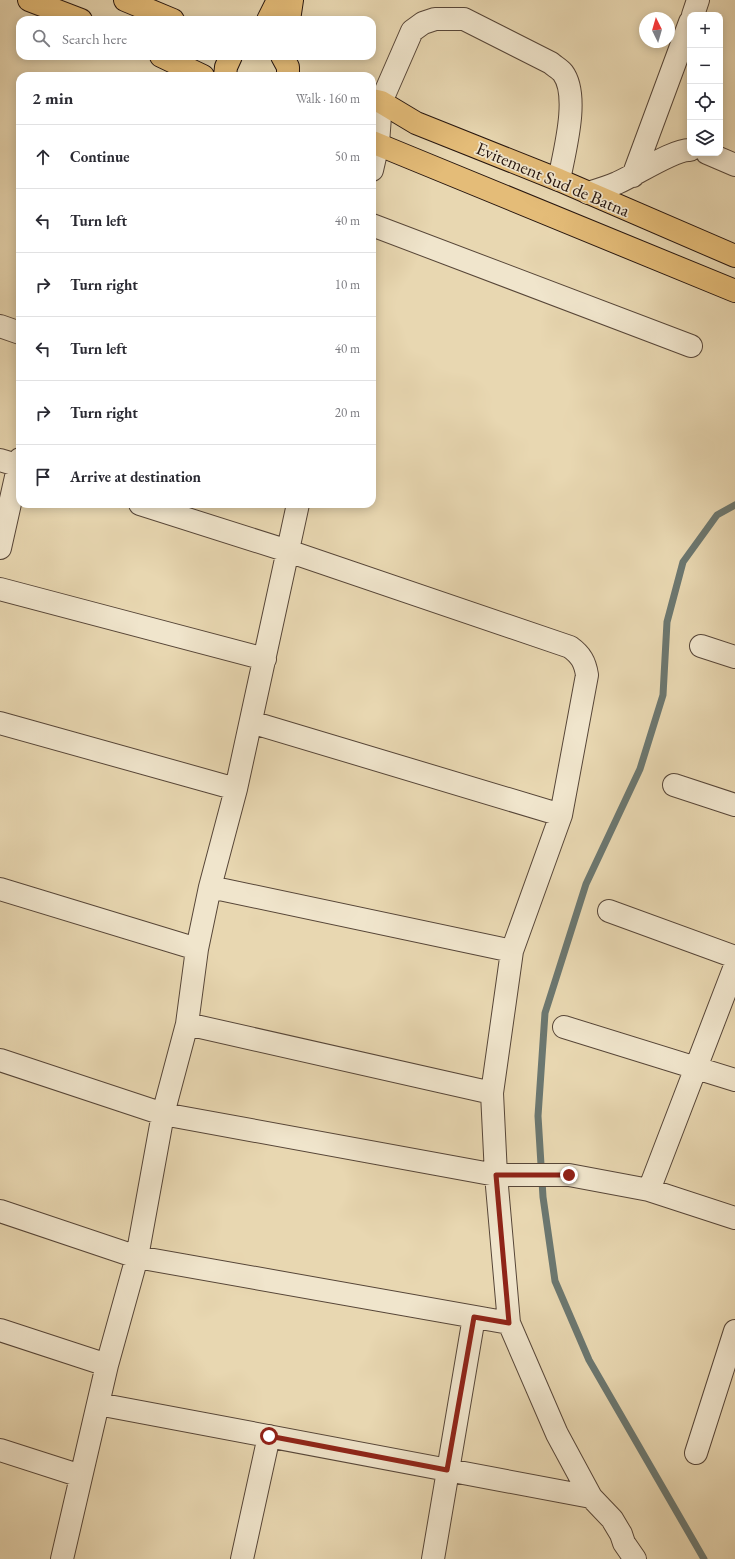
<!DOCTYPE html>
<meta charset="utf-8">
<style>
body{margin:0;font-family:"EB Garamond",serif;background:#f2f2f3;color:#2b2b33}
.controls{position:absolute;right:12px;top:12px;display:grid;overflow:hidden;border-radius:8px;box-shadow:0 2px 10px #0003}
.controls button{width:36px;height:36px;display:grid;place-items:center;padding:0;border:0;border-bottom:1px solid #e1e1e2;background:#fff;color:#2b2b33;font:20px sans-serif}
.compass{position:absolute;left:639px;top:12px;width:36px;height:36px;border-radius:50%;background:#fff;box-shadow:0 2px 10px #0003;rotate:355deg}
.stop{position:absolute;width:12px;height:12px;margin:-9px;border:3px solid #8f2418;border-radius:50%;background:#fff}
.stop.end{background:#8f2418;border-color:#fff;box-shadow:0 1px 4px #0008}
.list{margin:0;padding:0;list-style:none}
h2{display:flex;justify-content:space-between;align-items:center;height:52px;margin:0;padding:0 16px;font-size:17px}
h2 small{font-size:13px;font-weight:400;color:#7c7c81}
.list li{display:grid;grid-template-columns:26px 1fr auto;gap:12px;align-items:center;box-sizing:border-box;height:64px;padding:0 16px;border-top:1px solid #e1e1e2}
.list b{display:block;font-size:15px;white-space:nowrap}
.list em{font-size:13px;font-style:normal;color:#7c7c81}
.icon{flex:none;width:22px;height:22px;fill:none;stroke:currentColor;stroke-width:2;stroke-linecap:round;stroke-linejoin:round}
.map{position:relative;flex:none;width:735px;height:1559px;overflow:hidden}
.search{position:absolute;background:#fff;box-shadow:0 2px 10px #0003;left:16px;top:16px;width:360px;height:44px;display:flex;align-items:center;gap:10px;box-sizing:border-box;padding:0 14px;border-radius:12px;color:#7c7c81;font-size:15px}
.panel{position:absolute;background:#fff;box-shadow:0 2px 10px #0003;left:16px;top:72px;width:360px;height:436px;border-radius:12px}
.map>svg:first-child{display:block}
.lines{fill:none;stroke-linecap:round;stroke-linejoin:round}
.stream{stroke:#6b7770;stroke-width:7}
.minor-casing{stroke:#574638;stroke-width:24}
.major-casing{stroke:#27160f;stroke-width:24}
.highway-casing{stroke:#27160f;stroke-width:24}
.minor{stroke:#f0e5cc;stroke-width:22}
.major{stroke:#e4bc78;stroke-width:22}
.highway{stroke:#e4bc78;stroke-width:22}
.route{stroke:#8f2418;stroke-width:5}
.labels{text-anchor:middle;dominant-baseline:central;stroke-width:3.5;stroke-linejoin:round;paint-order:stroke}
.street-label{font-size:18px;fill:#27160f;stroke:#f0e5cc}
</style>
<div class="map">
<svg width="735" height="1559" viewBox="0 0 735 1559">
<rect width="100%" height="100%" fill="#e8d7b1"/>
<filter id="stains"><feTurbulence type="fractalNoise" baseFrequency=".005" numOctaves="4"/><feColorMatrix values="0 0 0 0 .2 0 0 0 0 .09 0 0 0 0 .02 0 0 0 .5 -.17"/></filter>
<radialGradient id="worn" r=".72"><stop offset=".6" stop-color="#630" stop-opacity="0"/><stop offset="1" stop-color="#630" stop-opacity=".3"/></radialGradient>
<g class="lines">
<path class="stream" d="M704 1559 589 1360 555 1281 543 1197 538 1116 545 1013 586 884 640 769 663 695 667 622 683 562 717 515 735 505"/>
<g class="minor-casing">
<path id="minor" d="M693 15 698 0
M707 153 735 165
M372 170 378 144 381 102 412 31 423 23 435 19H464L551 63C554 66 560 69 563 73 580 96 564 153 559 180
M633 176 690 22
M588 193C598 190 608 187 617 183 634 176 674 149 690 150
M372 225 691 346
M0 326 20 333
M0 460 20 466
M140 504 288 551 570 647C581 655 585 662 587 675L561 815 512 951 492 1093 496 1175 509 1323 557 1434 591 1497 612 1519 621 1534 624 1543 635 1559
M0 548 20 459
M0 589 265 659
M701 646 735 657
M251 722 561 815
M0 723 236 789
M674 785 735 805
M210 887 512 951
M0 889 197 949
M609 911 735 957
M187 1024 492 1093
M564 1027 735 1080
M0 1060 163 1114 496 1175H569L649 1190 735 1218
M649 1190 735 966
M0 1211 137 1257 509 1323
M0 1330 107 1365
M98 1404 591 1497
M0 1450 81 1476
M696 1453 735 1331
M62 1559 107 1365 137 1257 163 1114 187 1024 197 949 210 887 236 789 298 504
M242 1559 269 1436
M433 1559 474 1317"/>
</g>
<g class="major-casing">
<path id="major" d="M268 20 278 0
M289 20 292 0"/>
</g>
<g class="highway-casing">
<path id="highway" d="M29 0 81 20
M125 0 173 20
M161 56 203 76
M282 56 288 67V76
M225 76 226 67 231 56
M372 100 381 102 416 123 559 180 735 256
M372 142 735 291"/>
</g>
<use href="#minor" class="minor"/>
<use href="#major" class="major"/>
<use href="#highway" class="highway"/>
</g>
<g class="lines">
<path class="route" d="M269 1436 447 1470 474 1317 509 1323 496 1175H569"/>
</g>
<g class="labels">
<g class="street-label">
<text transform="translate(553 179) rotate(23)">Evitement Sud de Batna</text>
</g>
</g>
<rect width="100%" height="100%" filter="url(#stains)"/>
<rect width="100%" height="100%" fill="url(#worn)"/>
</svg>
<div class="controls">
<button>+</button>
<button>−</button>
<button><svg class="icon" aria-label="locate" viewBox="0 0 24 24"><circle cx="12" cy="12" r="6"/><path d="M12 2v4M12 18v4M2 12h4M18 12h4"/></svg></button>
<button><svg class="icon" aria-label="layers" viewBox="0 0 24 24"><path d="M12 4l9 5-9 5-9-5zM3 14l9 5 9-5"/></svg></button>
</div>
<svg class="compass" viewBox="-18 -18 36 36"><path d="M0-13l5 13h-10z" fill="#e53935"/><path d="M0 13l5-13h-10z" fill="#7c7c81"/></svg>
<div class="stop" style="left:269px;top:1436px"></div>
<div class="stop end" style="left:569px;top:1175px"></div>
<div class="search"><svg class="icon" aria-label="search" viewBox="0 0 24 24"><circle cx="10" cy="10" r="6"/><path d="M15 15l6 6"/></svg>Search here</div>
<section class="panel">
<h2>2 min<small>Walk · 160 m</small></h2>
<ul class="list">
<li><svg class="icon" aria-label="ahead" viewBox="0 0 24 24"><path d="M12 20V5M6 11l6-6 6 6"/></svg><div><b>Continue</b></div><em>50 m</em></li>
<li><svg class="icon" aria-label="left" viewBox="0 0 24 24"><path d="M17 20v-9H6M10 6l-5 5 5 5"/></svg><div><b>Turn left</b></div><em>40 m</em></li>
<li><svg class="icon" aria-label="right" viewBox="0 0 24 24"><path d="M7 20v-9h11M14 6l5 5-5 5"/></svg><div><b>Turn right</b></div><em>10 m</em></li>
<li><svg class="icon" aria-label="left" viewBox="0 0 24 24"><path d="M17 20v-9H6M10 6l-5 5 5 5"/></svg><div><b>Turn left</b></div><em>40 m</em></li>
<li><svg class="icon" aria-label="right" viewBox="0 0 24 24"><path d="M7 20v-9h11M14 6l5 5-5 5"/></svg><div><b>Turn right</b></div><em>20 m</em></li>
<li><svg class="icon" aria-label="arrive" viewBox="0 0 24 24"><path d="M6 21V4h12l-3 4 3 4H6"/></svg><div><b>Arrive at destination</b></div></li>
</ul>
</section>
</div>
